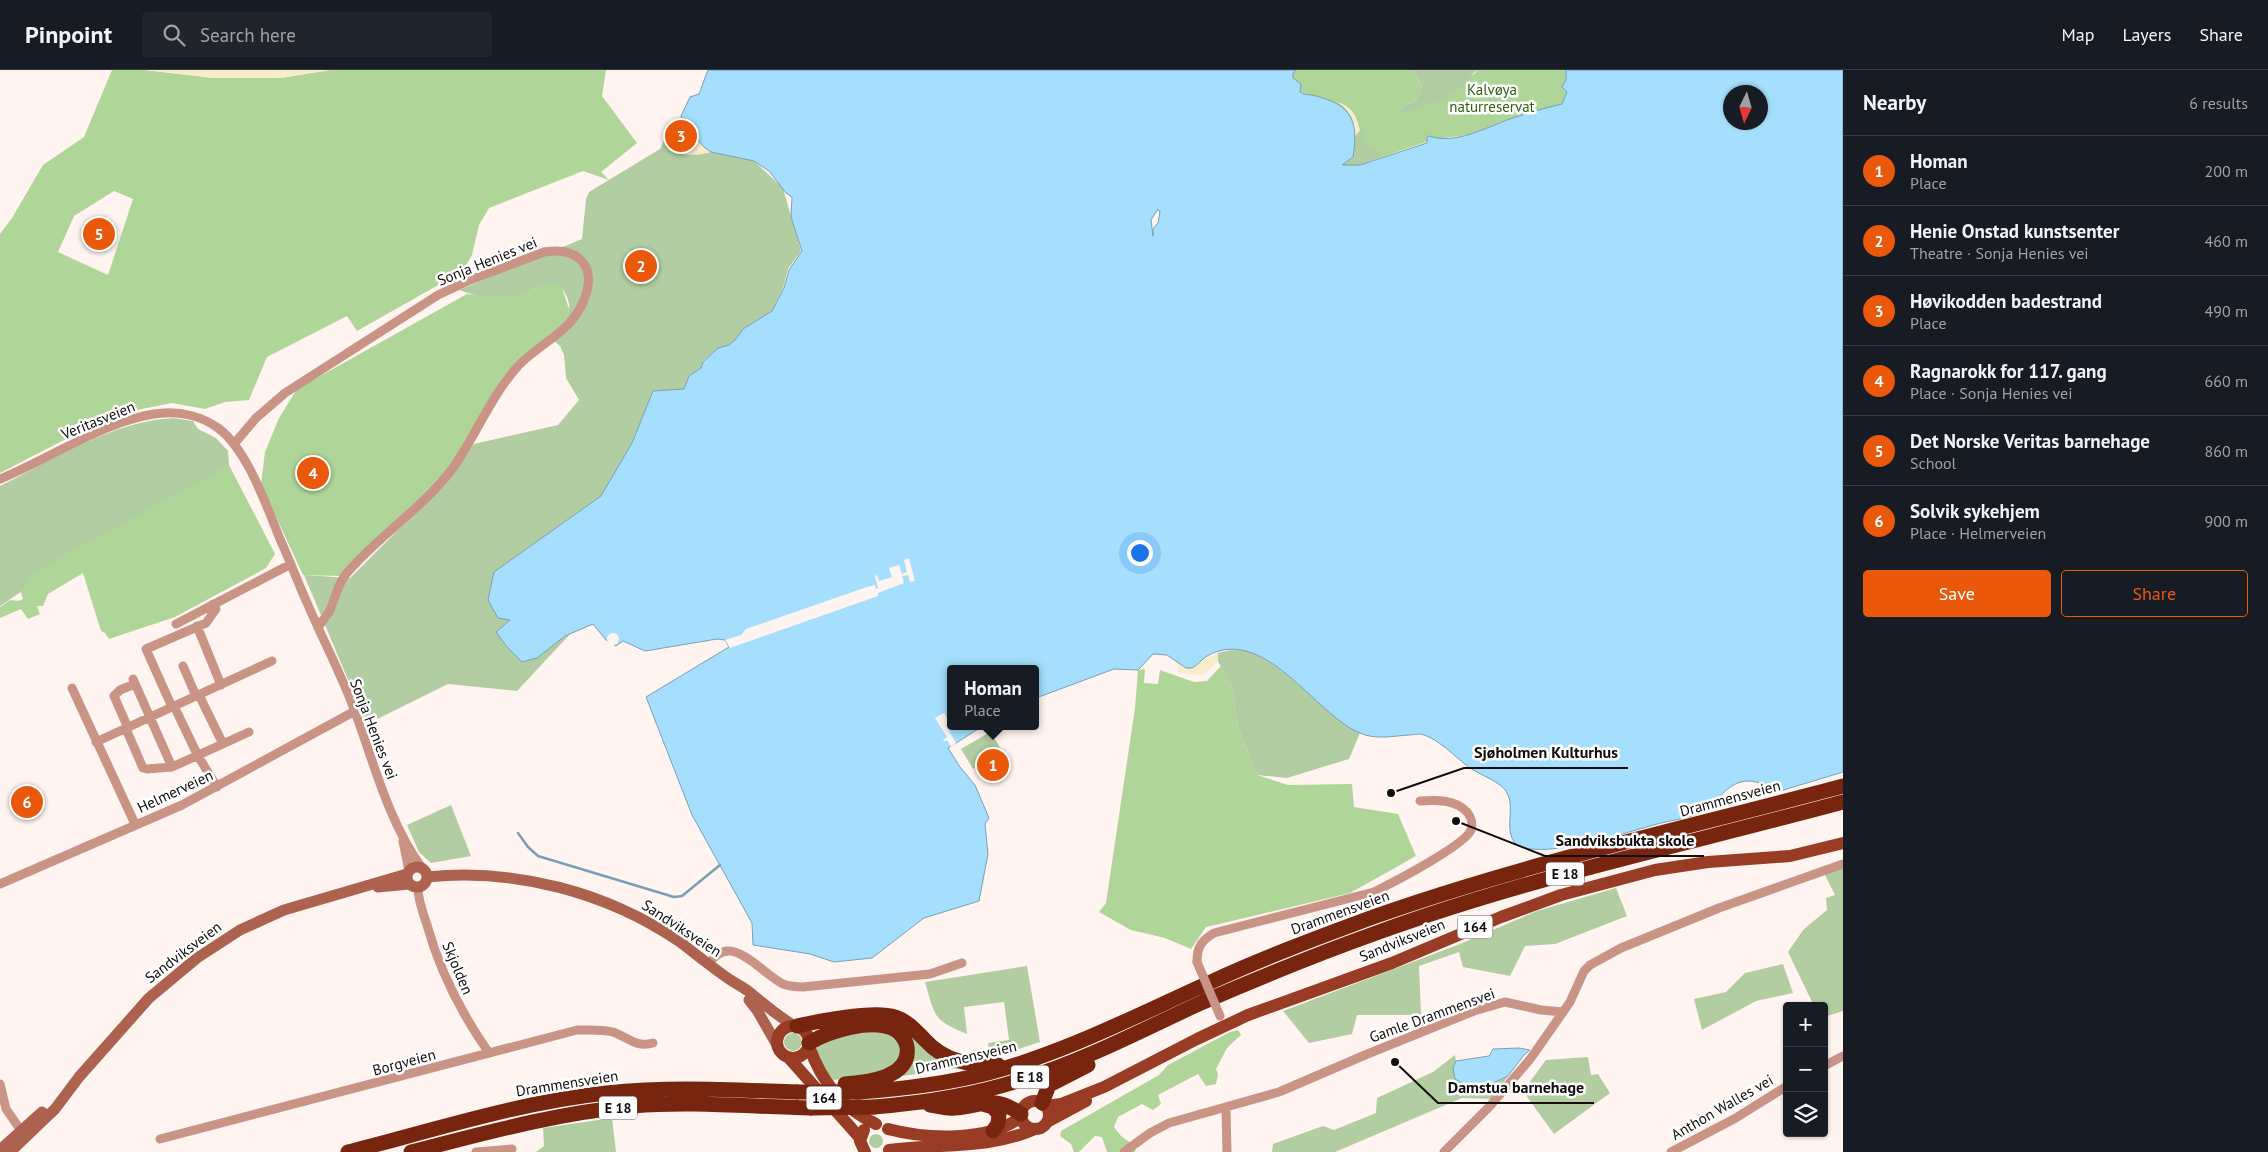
<!DOCTYPE html>
<meta charset="utf-8">
<style>
body{margin:0;font-family:"PT Sans",sans-serif;background:#20242c;color:#f1f3f6}
.controls{position:absolute;right:15px;bottom:15px;display:grid;overflow:hidden;border-radius:5px;box-shadow:0 1px 4px #0004}
.controls button{width:45px;height:45px;display:grid;place-items:center;padding:0;border:0;border-bottom:1px solid #363941;background:#171b24;color:#f1f3f6;font:25px sans-serif}
.compass{position:absolute;left:1723px;top:15px;width:45px;height:45px;border-radius:50%;background:#171b24;box-shadow:0 1px 4px #0004;rotate:185deg}
.you{position:absolute;left:1139px;top:482px;width:18px;height:18px;margin:-12px;border:4px solid #fff;border-radius:50%;background:#1a73e8;box-shadow:0 0 0 8px #1a73e833}
.badge{display:grid;place-items:center;width:32px;height:32px;border-radius:50%;background:#ea580c;color:#fff;font-size:16px;font-weight:700}
.pin{position:absolute;translate:-50% -50%;border:2px solid #fff;box-shadow:0 1px 5px #0006}
.popup{position:absolute;left:947px;top:595px;width:92px;height:65px;box-sizing:border-box;display:grid;place-content:center;border-radius:5px;background:#171b24;filter:drop-shadow(0 1px 4px #0005);font-size:16px;white-space:nowrap;color:#9ea1a6}
.popup b{font-size:19px;color:#f1f3f6}
.popup::after{content:'';position:absolute;left:50%;top:100%;margin-left:-10px;border:10px solid transparent;border-top-color:#171b24}
.list{margin:0;padding:0;list-style:none}
h2{display:flex;justify-content:space-between;align-items:center;height:65px;margin:0;padding:0 20px;font-size:21px}
h2 small{font-size:16px;font-weight:400;color:#9ea1a6}
.list li{display:grid;grid-template-columns:32px 1fr auto;gap:15px;align-items:center;box-sizing:border-box;height:70px;padding:0 20px;border-top:1px solid #363941}
.list b{display:block;font-size:19px;white-space:nowrap}
.list p{margin:0;font-size:16px;white-space:nowrap;color:#9ea1a6}
.list em{font-size:16px;font-style:normal;color:#9ea1a6}
.actions{display:flex;gap:10px;padding:15px 20px}
.actions a{flex:1;padding:11px 0;border:1px solid #ea580c;border-radius:5px;text-align:center;font-size:18px;color:#ea580c}
.actions .main{background:#ea580c;color:#fff}
.icon{flex:none;width:28px;height:28px;fill:none;stroke:currentColor;stroke-width:2;stroke-linecap:round;stroke-linejoin:round}
.map{position:relative;flex:none;width:1843px;height:1082px;overflow:hidden}
header{display:flex;align-items:center;gap:30px;box-sizing:border-box;height:70px;padding:0 25px;background:#171b24;border-bottom:1px solid #363941}
header strong{font-size:24px}
nav{display:flex;gap:28px;margin-inline-start:auto;font-size:18px}
.search{width:350px;height:45px;background:#20242c;display:flex;align-items:center;gap:12px;box-sizing:border-box;padding:0 18px;border-radius:5px;color:#9ea1a6;font-size:19px}
main{display:flex}
aside{flex:1;background:#171b24}
.map>svg:first-child{display:block}
.green{fill:#b1cda1}
.forest{fill:#afd599;fill-rule:evenodd}
.sand{fill:#f7edc8}
.water{fill:#a5dffd;stroke:#78a0b5;fill-rule:evenodd}
.pier{fill:#fff4f0}
.lines{fill:none;stroke-linecap:round;stroke-linejoin:round}
.stream{stroke:#78a0b5;stroke-width:2.5}
.street{stroke:#c99486;stroke-width:9}
.secondary{stroke:#ad624f;stroke-width:11}
.primary{stroke:#983c25;stroke-width:12}
.highway{stroke:#78250f;stroke-width:15}
.street-bridge{stroke:#c99486;stroke-width:9}
.highway-bridge{stroke:#78250f;stroke-width:15}
.labels{text-anchor:middle;dominant-baseline:central;stroke-width:5;stroke-linejoin:round;paint-order:stroke}
.shield{fill:#fff;stroke:#585655;stroke-width:1}
.shield-label{font-size:14px;font-weight:bold;fill:#100d0c}
.park-label{font-size:15px;fill:#33600b;stroke:#fff}
.street-label{font-size:15px;fill:#100d0c;stroke:#fff}
.leader{fill:none;stroke:#100d0c;stroke-width:2}
.callout-dot{fill:#100d0c;stroke:#fff;stroke-width:2}
.callout-label{font-size:16px;text-anchor:middle;font-weight:bold;fill:#100d0c;stroke:#fff;stroke-width:5;stroke-linejoin:round;paint-order:stroke}
</style>
<header>
<strong>Pinpoint</strong>
<div class="search"><svg class="icon" aria-label="search" viewBox="0 0 24 24"><circle cx="10" cy="10" r="6"/><path d="M15 15l6 6"/></svg>Search here</div>
<nav><a>Map</a><a>Layers</a><a>Share</a></nav>
</header>
<main>
<div class="map">
<svg width="1843" height="1082" viewBox="0 0 1843 1082">
<rect width="100%" height="100%" fill="#fff4f0"/>
<path class="green" d="M1414 0H1478L1471 5 1488 0H1566L1564 20 1357 96 1345 99 1341 94 1351 89 1353 84 1294 5 1400 39 1416 29 1422 18Z
M681 46 693 65 711 82 754 91 783 118 801 181 788 199 783 218 772 241 743 259 736 269 729 275 718 278 703 291 701 298 689 306 684 319 653 321 632 373 601 426 494 502 488 530 498 548 511 550 502 559 565 566 572 562 517 621 448 614 365 655 362 643 304 505 350 508 441 417 474 374 558 355 579 330 566 308 564 285 560 276 547 265C561 254 576 244 566 225 564 220 560 216 555 215 539 209 527 226 512 229 493 232 476 226 459 220L582 169 586 129 589 122 660 79 670 58Z
M173 348 193 351 198 359 216 368 228 381 229 395 46 505 0 536V416C53 390 113 351 173 348Z
M1231 580C1240 580 1250 580 1258 585 1296 606 1324 640 1360 663L1349 689 1287 708 1257 705 1237 655 1233 621 1218 591V583Z
M990 662 1000 677 995 680 992 677 978 686 981 691 978 692 980 695 973 699 961 679Z
M451 735 471 786 431 793 419 782 407 755Z
M1843 797V941L1824 947V936H1814L1788 882 1804 859 1827 840 1826 828 1835 825 1824 803Z
M1616 818 1627 846 1555 874 1525 876 1510 906 1463 897 1459 882 1419 896 1421 945H1357L1352 964 1309 973 1283 941 1460 874 1537 841Z
M1783 894 1793 923 1756 931 1702 960 1694 929 1726 922 1745 903Z
M1027 896 1040 972 990 988 988 973 1009 970 1004 932 964 937 967 964C933 950 935 947 925 912Z
M858 961 890 962 903 979 894 998 852 1009 829 1010C825 1002 816 989 817 980 818 966 847 964 858 961Z
M784 972a9 9 0 1 1 18 0a9 9 0 1 1-18 0Z
M906 963 959 998 902 1006 910 995Z
M1455 985 1456 991 1453 998 1476 1021 1508 1006 1492 1029 1462 1028 1335 1082H1272L1273 1074 1323 1056 1334 1060 1376 1043 1377 1028 1433 1002Z
M1588 987 1591 1005 1598 1004 1610 1023 1554 1064 1523 1021 1546 990Z
M612 1048 616 1082H536L544 1076 543 1058Z
M869 1071a7 7 0 1 1 14 0a7 7 0 1 1-14 0Z"/>
<path class="forest" d="M112 0H145L214 8H281L330 0H606L602 26 637 73 601 102 609 110 583 101 489 138 479 155 472 185 463 201 357 261 347 246 267 287 249 330 225 332 205 339 172 333 132 341 95 354 0 403V164L12 148 43 95 84 67ZM114 121 133 129 108 205 58 182 74 146Z
M1296 0H1414L1422 18 1416 29 1400 39 1404 43 1442 30 1458 20 1478 0H1566V10L1562 17 1567 22 1562 34 1508 50 1469 65 1435 69 1379 88 1377 80 1367 76 1357 47 1350 39 1340 33H1333L1300 22 1301 14 1293 8V3Z
M544 213 561 215 569 239 566 253 516 295 442 412 341 506 303 505 261 414 265 382 279 348 297 319 467 224C499 229 516 229 544 213Z
M229 395 275 484 266 498 175 547 109 569 105 563 101 561 83 503 48 524 43 536H37L40 544 28 549 21 539 0 548V537L10 530 18 531 23 529 21 523 29 508 62 486Z
M1221 596 1233 621 1237 655 1257 705 1288 715 1352 714 1354 737 1398 744 1416 786 1350 823 1206 857 1191 879 1165 868 1131 860 1099 842 1106 833 1135 638 1138 600 1145 599 1144 613 1158 614 1160 600 1194 612 1207 611Z
M1238 960 1241 965 1227 978 1216 999 1218 1004 1216 1014 1206 1016 1198 1004 1158 1025 1161 1034 1153 1040 1142 1034 1118 1047 1114 1057 1121 1066 1136 1077 1135 1082H1107L1102 1067 1095 1066 1079 1082H1074L1071 1074 1060 1066 1061 1061 1159 1005 1168 995 1230 962Z"/>
<path class="sand" d="M145 0H330L281 8H214Z
M1336 32C1351 35 1357 46 1360 60L1355 67C1355 53 1350 38 1336 32Z
M681 46 692 63 711 82C699 86 666 89 666 69 666 60 676 52 681 46Z
M1218 583V591L1203 605 1179 603 1177 591 1186 598Z"/>
<path class="water" d="M708 0H1296L1293 3V8L1301 14 1300 22C1306 26 1310 24 1316 26 1351 35 1359 50 1353 87L1342 95H1360L1427 73V67L1429 66C1455 75 1485 58 1510 49 1527 43 1545 38 1562 34L1567 22 1562 17 1566 10V0H1843V702L1777 722C1770 717 1758 711 1749 711 1725 711 1718 735 1702 742 1690 748 1674 750 1661 753 1626 762 1551 789 1518 776 1499 760 1522 731 1500 715 1491 708 1479 704 1470 698 1456 688 1440 670 1424 665 1420 663 1413 665 1409 665 1393 666 1375 670 1360 663 1314 644 1265 554 1207 586 1201 590 1198 595 1192 598H1186L1167 585 1153 584 1138 600 1114 599 1036 628V599H950V656H983L948 678 960 697 975 715 989 748 985 754 988 784 979 831 924 848 872 888 834 892 810 884 753 875 752 853 692 745 646 627 729 577 725 570 717 569 645 581 623 571 616 576 606 570 593 554 565 566 537 588 522 592 507 577 496 562 510 550 498 548 488 530 494 502 601 426 632 373 653 321 684 319 689 306 701 298 703 292 718 278 729 275 736 269 743 259 772 241 784 218 789 200 802 181 791 147 792 127 786 123 769 101 754 91 711 82 704 77 692 64 681 46 690 27 699 24ZM1730 22H1760V52H1730ZM1158 139 1160 142 1158 153 1153 159V166L1151 150Z
M1519 978 1530 980 1524 985 1508 1006 1476 1021 1455 1009 1453 998 1456 991 1489 986 1493 979Z"/>
<path class="pier" d="M909 488 915 511 910 512 908 505 902 506 904 513 878 523V526L730 578 725 570 741 565 746 559 867 517 875 515 876 519 878 518 875 506 877 505 879 511 892 507 889 498 899 495 902 504 907 502 904 490Z
M607 569a6 6 0 1 1 12 0a6 6 0 1 1-12 0Z
M944 643 949 651 946 656 956 673 951 677 947 670 944 671 943 670 947 667 935 648Z"/>
<g class="lines">
<path class="stream" d="M518 763 528 777 538 786 674 827 682 826 720 795"/>
<path class="street" d="M234 374 256 348 285 323 438 225 470 210 544 182C576 177 597 194 585 227 574 261 541 272 518 296 491 326 476 365 453 398 423 438 378 466 346 504 337 515 335 530 329 542 326 547 321 552 318 558
M0 409C47 390 115 345 164 343 183 342 203 347 218 358 247 379 267 437 280 469 290 491 298 513 308 535 323 570 341 604 354 639 374 693 388 751 422 798
M176 554 291 494
M197 556 221 615
M183 596 196 626
M133 609 172 697
M72 618 135 754
M199 625 223 674
M174 636 198 686 217 717
M172 637 146 579 206 553 216 539 213 534
M128 658 114 626 120 620 135 614
M126 659 143 698 147 699 172 697 249 662
M96 672 272 591
M403 771 409 801
M0 814 182 735 355 641
M418 818C418 830 423 843 427 855 440 902 461 943 489 983
M1197 892C1197 877 1201 871 1214 863L1374 822C1392 813 1464 776 1471 760 1473 754 1471 747 1467 742 1455 729 1436 730 1420 731
M709 894C731 860 759 902 783 914 789 916 796 917 803 917L930 904 962 893
M1824 996 1843 986
M0 1014 6 1039 24 1065
M1226 1039 1227 1082
M160 1069 577 960C589 960 601 959 613 962 628 967 635 978 653 973
M476 1082 512 1079
M1124 1082 1150 1063 1169 1053 1279 1022 1365 985 1474 941 1505 932 1541 940 1563 942
M1444 1082 1490 1036 1531 988 1570 932 1584 901 1590 895 1621 878 1719 838 1843 794
M1671 1082 1734 1049 1787 1016"/>
<path class="secondary" d="M407 807a10 10 0 1 1 20 0a10 10 0 1 1-20 0Z
M427 807C515 798 607 822 680 872 697 885 714 899 732 911 737 914 743 917 748 921 763 933 776 945 793 955
M378 817 409 814
M749 930 757 940 777 975
M0 1080 42 1042
M10 1082 55 1039 79 1007 149 928 197 888 240 860 284 840 407 804"/>
<path class="primary" d="M777 972a16 16 0 1 1 32 0a16 16 0 1 1-32 0Z
M809 976C821 1011 842 1038 876 1054
M789 988 860 1068
M1021 1045a14 14 0 1 1 28 0a14 14 0 1 1-28 0Z
M1045 1036 1061 1034 1104 1017 1197 969 1248 945 1392 893 1501 847 1561 825 1655 800 1708 792 1790 786 1843 773
M1047 1052 1086 1031
M888 1059C926 1069 988 1072 1021 1047
M864 1060 860 1071 865 1082
M889 1080C939 1073 987 1080 1035 1059"/>
<path class="highway" d="M797 956C820 951 874 940 895 947 908 951 916 961 925 970 945 992 969 995 998 995
M809 973C829 961 871 948 894 959 900 962 906 970 907 977 911 1008 867 1012 845 1014
M859 1022C903 1019 945 1014 988 1003 1067 982 1139 944 1213 911 1265 887 1319 867 1373 847 1526 793 1686 758 1843 716
M1042 1033 1049 1015 1088 995
M983 1034 993 1037 999 1044 998 1054 993 1061
M930 1035C938 1036 946 1039 954 1038 984 1036 992 1024 1021 1044
M874 1037C924 1033 976 1025 1024 1009 1086 990 1144 959 1203 932 1261 907 1320 883 1379 862 1530 807 1688 774 1843 732
M348 1082C434 1060 520 1032 607 1023 670 1016 734 1020 797 1022
M411 1082C485 1063 557 1043 633 1036 692 1031 752 1037 811 1038"/>
<path class="street-bridge" d="M1197 892 1220 946"/>
<path class="highway-bridge" d="M797 1022H859
M811 1038 874 1037"/>
</g>
<g class="labels">
<g class="shield">
<rect x="1546" y="792.5" width="38" height="23" rx="4"/>
<rect x="1457.5" y="845.5" width="35" height="23" rx="4"/>
<rect x="1011" y="995.5" width="38" height="23" rx="4"/>
<rect x="806.5" y="1016.5" width="35" height="23" rx="4"/>
<rect x="599" y="1026.5" width="38" height="23" rx="4"/>
</g>
<g class="shield-label">
<text x="1565" y="804">E 18</text>
<text x="1475" y="857">164</text>
<text x="1030" y="1007">E 18</text>
<text x="824" y="1028">164</text>
<text x="618" y="1038">E 18</text>
</g>
<g class="park-label">
<text x="1492" y="19">Kalvøya<tspan x="1492" dy="17">naturreservat</tspan></text>
</g>
<g class="street-label">
<text transform="translate(487 191) rotate(-22)">Sonja Henies vei</text>
<text transform="translate(98 350) rotate(-22)">Veritasveien</text>
<text transform="translate(374 659) rotate(69)">Sonja Henies vei</text>
<text transform="translate(175 721) rotate(-25)">Helmerveien</text>
<text transform="translate(1730 728) rotate(-15)">Drammensveien</text>
<text transform="translate(1340 842) rotate(-20)">Drammensveien</text>
<text transform="translate(682 858) rotate(33)">Sandviksveien</text>
<text transform="translate(1402 870) rotate(-22)">Sandviksveien</text>
<text transform="translate(183 882) rotate(-37)">Sandviksveien</text>
<text transform="translate(458 898) rotate(67)">Skjolden</text>
<text transform="translate(1432 945) rotate(-20)">Gamle Drammensvei</text>
<text transform="translate(966 987) rotate(-13)">Drammensveien</text>
<text transform="translate(404 992) rotate(-15)">Borgveien</text>
<text transform="translate(567 1013) rotate(-9)">Drammensveien</text>
<text transform="translate(1722 1037) rotate(-30)">Anthon Walles vei</text>
</g>
</g>
<path class="leader" d="M1391 723L1464 698H1628M1456 751L1545 786H1704M1395 992L1438 1033H1594"/>
<g class="callout-dot">
<circle cx="1391" cy="723" r="5"/>
<circle cx="1456" cy="751" r="5"/>
<circle cx="1395" cy="992" r="5"/>
</g>
<g class="callout-label">
<text x="1546" y="688">Sjøholmen Kulturhus</text>
<text x="1625" y="776">Sandviksbukta skole</text>
<text x="1516" y="1023">Damstua barnehage</text>
</g>
</svg>
<div class="controls">
<button>+</button>
<button>−</button>
<button><svg class="icon" aria-label="layers" viewBox="0 0 24 24"><path d="M12 4l9 5-9 5-9-5zM3 14l9 5 9-5"/></svg></button>
</div>
<svg class="compass" viewBox="-18 -18 36 36"><path d="M0-13l5 13h-10z" fill="#e53935"/><path d="M0 13l5-13h-10z" fill="#9ea1a6"/></svg>
<div class="you"></div>
<div class="pin badge" style="left:993px;top:695px">1</div>
<div class="popup"><b>Homan</b>Place</div>
<div class="pin badge" style="left:641px;top:196px">2</div>
<div class="pin badge" style="left:681px;top:66px">3</div>
<div class="pin badge" style="left:313px;top:403px">4</div>
<div class="pin badge" style="left:99px;top:164px">5</div>
<div class="pin badge" style="left:27px;top:732px">6</div>
</div>
<aside>
<h2>Nearby<small>6 results</small></h2>
<ul class="list">
<li><span class="badge">1</span><div><b>Homan</b><p>Place</p></div><em>200 m</em></li>
<li><span class="badge">2</span><div><b>Henie Onstad kunstsenter</b><p>Theatre · Sonja Henies vei</p></div><em>460 m</em></li>
<li><span class="badge">3</span><div><b>Høvikodden badestrand</b><p>Place</p></div><em>490 m</em></li>
<li><span class="badge">4</span><div><b>Ragnarokk for 117. gang</b><p>Place · Sonja Henies vei</p></div><em>660 m</em></li>
<li><span class="badge">5</span><div><b>Det Norske Veritas barnehage</b><p>School</p></div><em>860 m</em></li>
<li><span class="badge">6</span><div><b>Solvik sykehjem</b><p>Place · Helmerveien</p></div><em>900 m</em></li>
</ul>
<div class="actions"><a class="main">Save</a><a>Share</a></div>
</aside>
</main>
